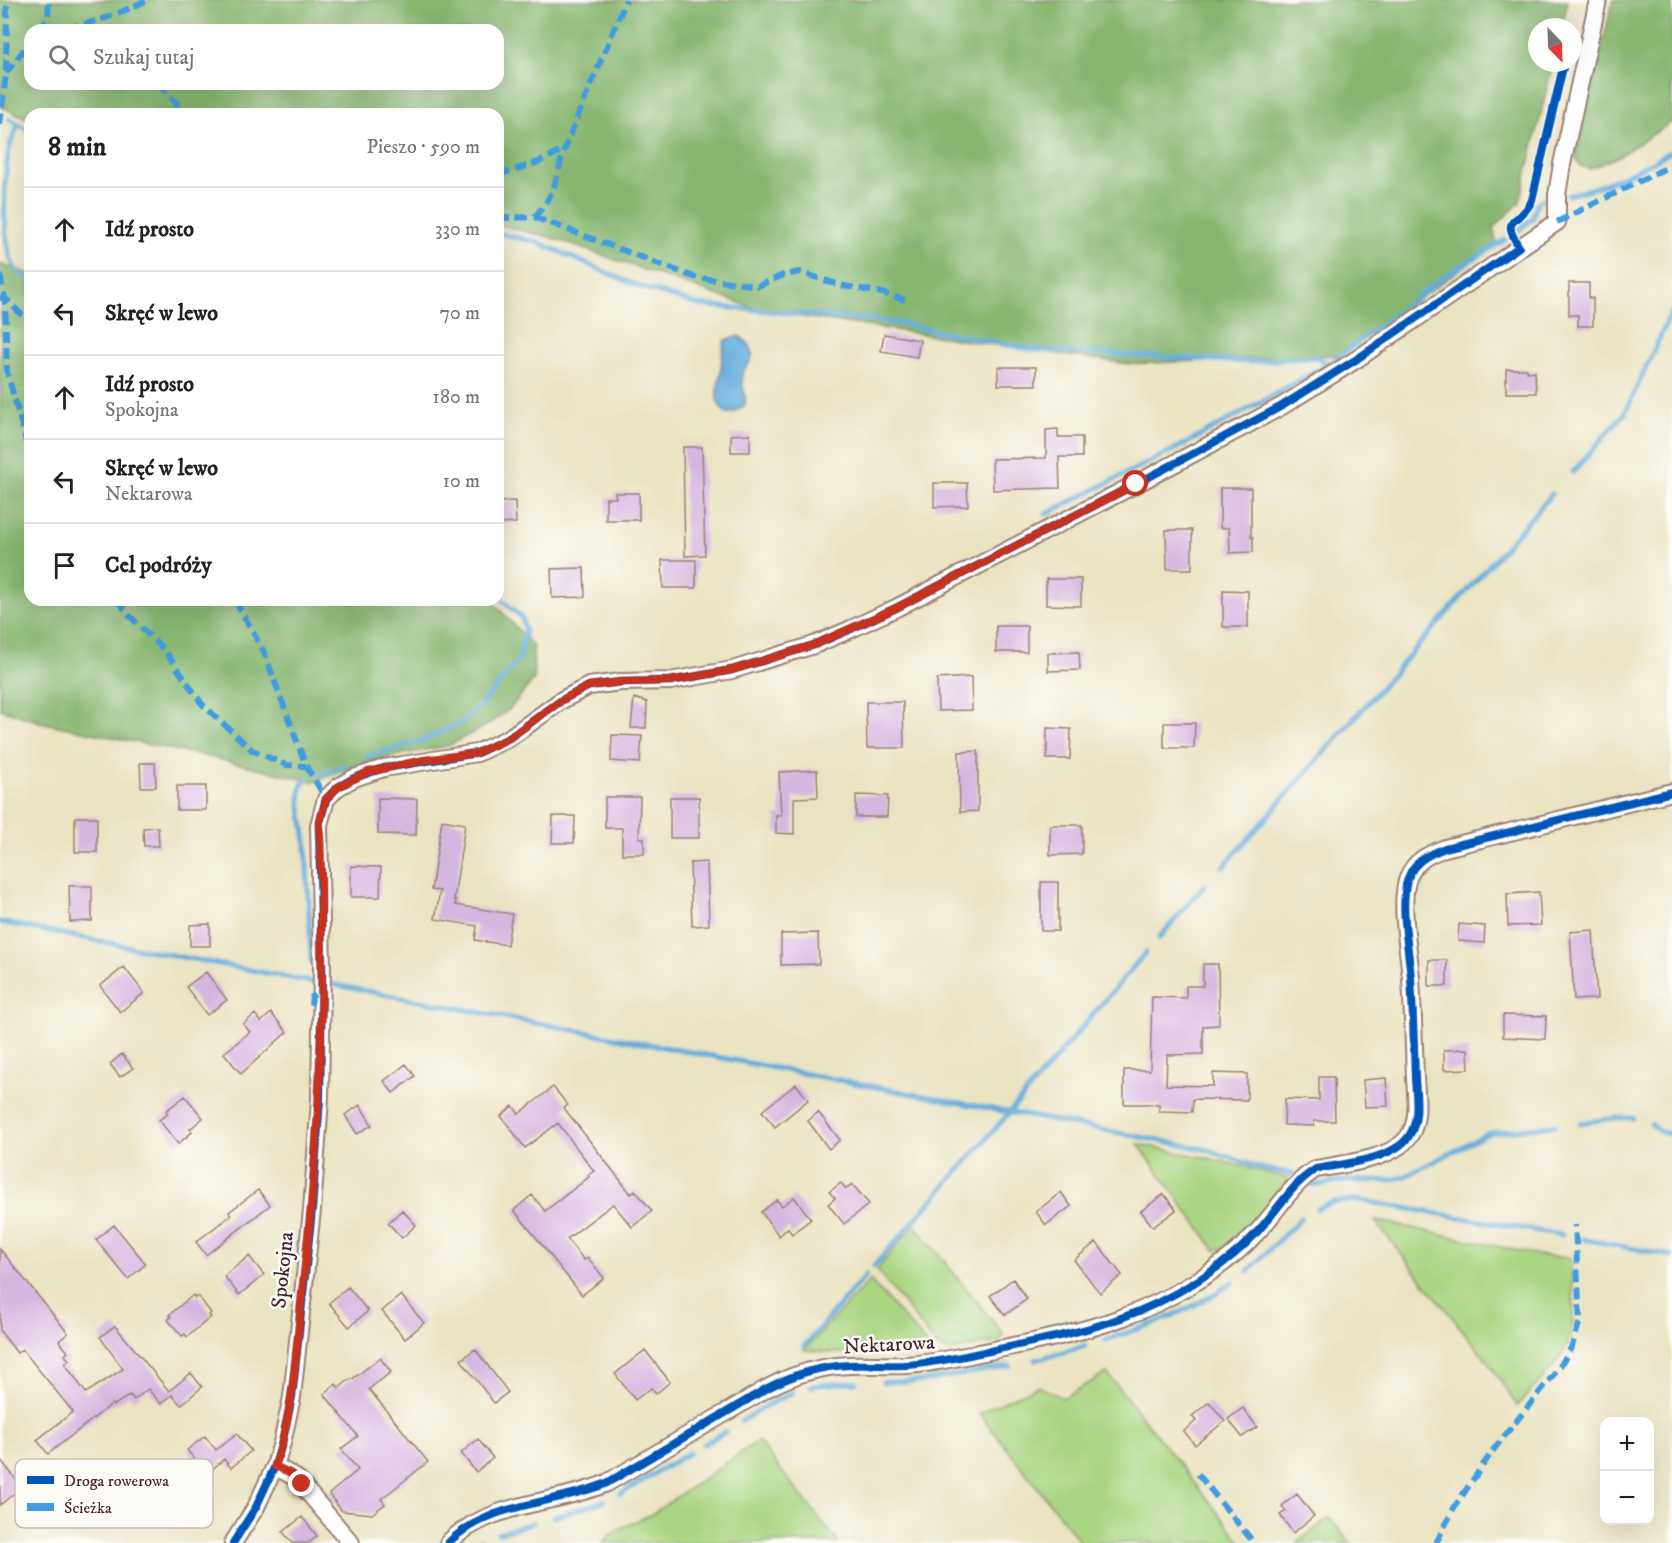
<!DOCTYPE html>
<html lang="pl">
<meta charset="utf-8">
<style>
body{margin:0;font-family:"IM FELL DW Pica",serif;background:#f2f2f2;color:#222}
.controls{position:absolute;right:18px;bottom:18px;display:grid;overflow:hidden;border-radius:12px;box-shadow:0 6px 24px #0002}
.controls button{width:54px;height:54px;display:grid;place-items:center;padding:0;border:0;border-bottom:2px solid #e0e0e0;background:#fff;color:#222;font:30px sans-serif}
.compass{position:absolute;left:1528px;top:18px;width:54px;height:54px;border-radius:50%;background:#fff;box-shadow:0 6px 24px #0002;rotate:157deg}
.stop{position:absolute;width:18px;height:18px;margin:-14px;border:4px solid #c8321e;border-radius:50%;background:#fff}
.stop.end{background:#c8321e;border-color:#fff;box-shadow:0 2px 6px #0008}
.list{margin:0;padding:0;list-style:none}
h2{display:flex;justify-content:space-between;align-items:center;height:78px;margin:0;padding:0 24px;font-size:26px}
h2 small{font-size:20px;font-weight:400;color:#767676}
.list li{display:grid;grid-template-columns:39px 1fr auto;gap:18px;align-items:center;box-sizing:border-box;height:84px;padding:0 24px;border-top:2px solid #e0e0e0}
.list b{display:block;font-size:22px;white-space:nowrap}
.list p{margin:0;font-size:20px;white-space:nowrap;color:#767676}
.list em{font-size:20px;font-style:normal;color:#767676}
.icon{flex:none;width:33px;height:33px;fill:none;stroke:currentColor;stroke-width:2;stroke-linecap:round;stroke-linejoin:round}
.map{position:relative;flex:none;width:1672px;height:1543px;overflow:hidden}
.search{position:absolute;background:#fff;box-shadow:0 6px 24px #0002;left:24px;top:24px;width:480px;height:66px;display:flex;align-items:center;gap:15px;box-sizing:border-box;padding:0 21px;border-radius:18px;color:#767676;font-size:22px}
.panel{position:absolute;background:#fff;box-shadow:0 6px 24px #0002;left:24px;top:108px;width:480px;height:498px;border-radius:18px}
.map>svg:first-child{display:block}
.green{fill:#a9d582;stroke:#7a7a56;stroke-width:1.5}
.forest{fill:#86b670;stroke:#686a4e;stroke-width:1.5;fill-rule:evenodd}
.water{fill:#64acdb;stroke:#576683;stroke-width:1.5}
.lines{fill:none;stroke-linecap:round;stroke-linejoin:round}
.stream{stroke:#64acdb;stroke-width:5}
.building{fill:#d5b6e0}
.minor-casing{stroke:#9a8176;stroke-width:20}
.minor{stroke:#fff;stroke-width:16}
.quiet{stroke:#409be1;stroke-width:6;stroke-dasharray:12 6;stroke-linecap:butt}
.cycleway-casing{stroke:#fdfcf7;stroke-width:11}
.cycleway{stroke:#0057b8;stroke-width:8}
.route{stroke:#c8321e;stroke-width:8}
.labels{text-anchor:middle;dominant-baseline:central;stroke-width:5;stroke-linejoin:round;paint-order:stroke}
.street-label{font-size:21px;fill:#4a1f2b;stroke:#fdfcf7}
.key{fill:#fdfcf7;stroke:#c7baba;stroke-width:1.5}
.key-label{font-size:16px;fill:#4a1f2b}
</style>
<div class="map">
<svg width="1672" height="1543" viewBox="0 0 1672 1543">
<rect width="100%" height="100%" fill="#fdfcf7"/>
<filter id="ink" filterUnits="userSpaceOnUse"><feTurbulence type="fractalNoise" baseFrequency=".0167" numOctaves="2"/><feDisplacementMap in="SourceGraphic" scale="12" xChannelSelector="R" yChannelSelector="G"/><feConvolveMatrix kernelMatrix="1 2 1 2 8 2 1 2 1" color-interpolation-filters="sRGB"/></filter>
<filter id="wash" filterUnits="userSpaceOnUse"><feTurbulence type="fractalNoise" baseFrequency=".008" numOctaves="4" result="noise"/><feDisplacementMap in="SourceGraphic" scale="24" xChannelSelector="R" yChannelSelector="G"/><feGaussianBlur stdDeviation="1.35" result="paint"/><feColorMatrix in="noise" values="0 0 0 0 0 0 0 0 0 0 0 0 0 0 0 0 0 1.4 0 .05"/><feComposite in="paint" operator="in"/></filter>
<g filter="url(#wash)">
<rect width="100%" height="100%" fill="#eae3c1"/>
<path class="green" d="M1138 1144 1217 1160 1288 1178C1264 1212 1252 1230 1216 1251Z
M1374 1220 1543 1256 1570 1258C1572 1284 1576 1311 1570 1337 1566 1358 1532 1389 1517 1406L1487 1361Z
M914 1224 1003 1334 1000 1341 950 1351 938 1347 877 1270Z
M870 1280 927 1344 921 1351 854 1354 804 1350Z
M1107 1373 1242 1543H1081L979 1413 1038 1386 1063 1398Z
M758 1441 839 1543H602L615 1531 652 1514Z
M1329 1518 1351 1543H1297Z"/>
<path class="forest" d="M0 0H1568L1562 27H1537V63H1553L1520 202 1494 228 1496 244 1340 355 1129 364 763 311 549 237 498 225V114H30V120L0 106ZM30 30H498V84H30Z
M1613 0H1672V122L1619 156 1590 169 1581 166 1575 158Z
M0 264 30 274V600H491L533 646 534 679 509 710 482 728 448 746 399 755 357 766 314 782 214 758 43 723 0 709Z"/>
<path class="water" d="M738 336C749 342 757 351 749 363 746 368 742 370 742 376 741 386 747 394 745 405L733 413H726C709 398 720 386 721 369 722 359 722 350 725 340Z"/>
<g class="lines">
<path class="stream" d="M10 119 30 131
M18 125C15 132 12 139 10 146 3 173 0 253 18 272 21 275 26 277 30 279
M1568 195C1606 187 1638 170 1672 151
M1519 230 1533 218 1537 203 1545 198
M498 233 537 242 635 285 699 305 892 322 1034 350 1250 362 1317 357 1329 364
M1573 472 1625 413 1672 311
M1046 514 1191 441 1329 364 1448 274 1505 240
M367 757 424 740 463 722 483 703 519 659 525 631 522 618 498 596
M320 774 346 765
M307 778 301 786 300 801 306 842 311 961
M1223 867 1552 494
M0 922 312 982
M1159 938 1204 886
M330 984 1204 1149 1261 1168 1293 1174
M1580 1123 1616 1118H1633
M1651 1124 1661 1132 1672 1134
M1310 1184C1320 1186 1332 1182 1343 1181 1364 1179 1383 1184 1404 1177L1489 1133 1555 1125
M1317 1209 1333 1202 1358 1200 1562 1235
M1583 1239 1672 1256
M874 1266 1010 1112 1146 952
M1248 1271 1301 1218
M1106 1340C1151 1325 1194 1310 1233 1282
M804 1346 866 1275
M1035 1360 1085 1346
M883 1382 924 1381 1010 1366
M811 1386 856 1382
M742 1421 764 1407 792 1393
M704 1444 725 1432
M620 1494 689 1453
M554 1517 604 1501
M498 1533 533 1523
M477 1543 481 1540"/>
</g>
<g id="blocks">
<path class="building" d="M1569 283H1589V298H1593V326H1578V315H1569Z
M884 334 920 340 917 357 881 351Z
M998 367H1036V385H998Z
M1506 369H1527V372L1535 371 1536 393H1506Z
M1058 429V437H1082V457H1059L1060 488 993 490 992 459 1046 458V430Z
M750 434V452H731V435Z
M683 447H702L705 555 685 556Z
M934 483H967L968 506 934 507Z
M1220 488H1251V537H1253V552L1230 553 1229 528H1220Z
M615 493H639V520H606V498H616Z
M515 501 516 523 498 524V502Z
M1166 530H1192V569H1167Z
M662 560H696V588H663Z
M584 568 585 597 552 598 551 569Z
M1046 579H1081V606L1046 605Z
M1223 590 1248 591V627H1223Z
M996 626H1027V652H996Z
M1079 652 1080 670 1048 671V653Z
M971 677 972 710 938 711 937 679Z
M634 698 647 702 646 728H631Z
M866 702H903L904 748H867Z
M1164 723H1195L1194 748H1164Z
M1047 728 1071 729 1070 759H1047Z
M612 735 642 736 640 763 611 761Z
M978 751V811L960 812 959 752Z
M140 763H155L156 787H141Z
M817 770 818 797 794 798V834L776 833V815H781L779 772Z
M177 786H206V810H177Z
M856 795 888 796 887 817H856Z
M605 797H640L639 838H644V854H622V828H605Z
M670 797H699V838H670Z
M378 798 417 799 416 835 378 834Z
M553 816H575L574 843H552Z
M75 817H97V852H75Z
M442 820 465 824 454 900H456L455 905 512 914 507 945 475 940 477 926 435 919 440 891 431 890Z
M1050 825H1082V854L1050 855Z
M158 827 159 846H144L143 828Z
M707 862 709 925 692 926 690 863Z
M351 866 381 867 380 897H351Z
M1041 882H1058V931H1041Z
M69 886H92V921L70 922Z
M1539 892 1541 925 1508 926 1507 894Z
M210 924V946H190V925Z
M1459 924 1485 926 1484 943 1458 941Z
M1593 930 1597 999 1574 1000 1570 932Z
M818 933 819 964 781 965V934Z
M1429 960H1447V986H1429Z
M1203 964H1218L1219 1025 1203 1026V1054L1167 1055 1166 1085 1213 1086V1073L1247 1074V1100L1193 1099 1192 1112 1159 1111V1104H1124V1070H1150L1152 997 1186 998V986H1203Z
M124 967 144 993 120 1012 100 986Z
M206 972 227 1000 207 1015 186 987Z
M271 1013 287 1032 241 1074 224 1053 250 1032 243 1024 255 1014 261 1022Z
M1503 1015 1546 1016 1545 1039 1503 1037Z
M1468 1049 1469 1069 1444 1070V1050Z
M122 1054 133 1068 120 1077 110 1064Z
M406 1064 415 1076 393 1093 384 1081Z
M1319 1077H1334L1335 1121H1314V1126L1284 1125 1285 1099 1319 1100Z
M1386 1078 1388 1106 1365 1107 1363 1080Z
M796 1084 808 1100 775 1127 762 1111Z
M553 1087 568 1105 564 1108 631 1194 635 1190 652 1211 632 1227 613 1204 567 1239 584 1260 588 1258 604 1278 582 1295 514 1210 532 1195 545 1211 589 1177 588 1175 594 1171 558 1123 525 1148 501 1116 513 1106 519 1114Z
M185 1096 203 1118 190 1129 192 1132 178 1144 159 1120 168 1114 166 1111Z
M360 1105 372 1125 357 1134 345 1115Z
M818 1112 840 1140 829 1149 808 1121Z
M841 1183 846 1189 852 1184 869 1204 844 1224 828 1204 835 1198 829 1192Z
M258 1190 270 1205 206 1255 196 1242 231 1215 229 1212Z
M1061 1192 1071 1206 1046 1225 1036 1212Z
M1164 1194 1176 1210 1153 1227 1141 1211Z
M794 1197 811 1219 792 1234 788 1228 779 1236 761 1212 777 1200 782 1206Z
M402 1210 416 1225 402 1238 388 1223Z
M114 1225 146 1264 128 1279 96 1240Z
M1096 1242 1122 1275 1100 1293 1074 1260Z
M0 1249 68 1333 59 1341 68 1352 65 1355 69 1360 65 1364 86 1393 123 1369 100 1337 115 1326 169 1391 191 1373 202 1387 181 1405 172 1395 161 1404 148 1389 134 1400 130 1395 113 1406 112 1404 48 1454 37 1440 73 1412 22 1349 17 1353 0 1331Z
M249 1256 264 1275 239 1295 224 1276Z
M1013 1279 1027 1299 1005 1315 990 1296Z
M348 1287 368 1311 349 1327 329 1303Z
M193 1295 195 1298 198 1296 211 1313 209 1315 211 1317 187 1337 185 1334 182 1336 168 1320 171 1317 169 1315Z
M401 1295 424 1323 405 1339 382 1311Z
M475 1349 508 1392 494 1403 461 1360Z
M645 1350 670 1382 656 1394 651 1388 635 1400 615 1374Z
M380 1358 391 1372 369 1389 428 1462 381 1499 385 1504 372 1514 342 1511 329 1494 358 1470 341 1449 358 1436 324 1394 336 1384 339 1388 350 1379 351 1380Z
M1209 1402 1225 1421 1195 1445 1184 1431 1196 1421 1192 1416Z
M1243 1408 1257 1427 1242 1437 1228 1419Z
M237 1434 251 1451 231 1468 224 1459 207 1474 187 1450 205 1436 216 1450Z
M478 1439 493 1458 476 1472 461 1453Z
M0 1459 22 1487 0 1505Z
M1297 1494 1314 1516 1293 1533 1280 1515 1286 1511 1282 1506Z
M302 1517 317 1536 309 1543H292L283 1532Z"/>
</g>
</g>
<g filter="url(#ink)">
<use href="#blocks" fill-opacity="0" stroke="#9a8176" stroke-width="1.5"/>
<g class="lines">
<g class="minor-casing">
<path id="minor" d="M275 1466 296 1478 351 1543
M233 1543 256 1507 275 1466 282 1443 292 1397 312 1210 320 1099 322 970 319 825 326 799 338 787 354 778 384 768 477 753 509 738 562 700 589 686 621 682 670 681 732 670 814 645 849 630 896 608 1136 484 1282 406 1357 359 1557 222V195L1562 164 1598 0
M448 1543C490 1501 555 1505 607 1483L764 1390C791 1375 819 1366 850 1365 873 1364 895 1367 918 1364 944 1361 969 1355 994 1350 1037 1341 1080 1333 1121 1318 1169 1301 1224 1269 1258 1231 1278 1210 1291 1184 1316 1169 1342 1164 1393 1160 1409 1136 1420 1120 1416 1096 1415 1078 1414 1045 1413 1011 1411 978 1409 951 1399 903 1408 878 1414 861 1429 854 1445 848L1672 792"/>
</g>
<use href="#minor" class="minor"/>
<path class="quiet" d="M66 27C96 24 120 13 147 0
M39 30 48 18 49 0
M6 73 30 42
M158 84 187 114
M0 125 6 73 7 0
M498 175 539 162 565 149
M534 217C558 194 555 175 566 146 585 97 606 49 626 0
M498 218 534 217 694 277 758 286 781 276 799 272 840 285 882 293 905 300
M1557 222 1672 165
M0 275 5 298 30 323
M0 298H5L7 372 30 455
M118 600 129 615 166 652 202 704 252 750 286 765 306 766
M235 600 264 652 306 766 326 799
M311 1005 312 997 322 988
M1198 1474 1254 1543
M1436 1543 1455 1506 1494 1449 1559 1368 1572 1346 1580 1321 1575 1225"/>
<g class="cycleway-casing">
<path id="cycleway" d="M233 1543 256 1507 275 1466 282 1443 292 1397 312 1210 320 1099 322 970 319 825 326 799 338 787 354 778 384 768 477 753 509 738 562 700 589 686 621 682 670 681 732 670 814 645 849 630 896 608 1136 484 1282 406 1357 359 1519 247C1498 214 1522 225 1532 200L1564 63
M448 1543C490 1501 555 1505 607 1483L764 1390C791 1375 819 1366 850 1365 873 1364 895 1367 918 1364 944 1361 969 1355 994 1350 1037 1341 1080 1333 1121 1318 1169 1301 1224 1269 1258 1231 1278 1210 1291 1184 1316 1169 1342 1164 1393 1160 1409 1136 1420 1120 1416 1096 1415 1078 1414 1045 1413 1011 1411 978 1409 951 1399 903 1408 878 1414 861 1429 854 1445 848L1672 792"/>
</g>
<use href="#cycleway" class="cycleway"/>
</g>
</g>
<g class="lines" filter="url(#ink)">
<path class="route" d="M302 1484 290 1473 275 1466C295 1406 296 1345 303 1283 317 1162 324 1042 321 920 321 889 322 856 319 825L326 799 338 787 368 772 424 760 477 753 509 738 562 700 589 686 621 682 670 681 732 670 814 645 896 608 1136 484"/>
</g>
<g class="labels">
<g class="street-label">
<text transform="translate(283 1270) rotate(-84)">Spokojna</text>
<text transform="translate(889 1345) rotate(-3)">Nektarowa</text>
</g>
</g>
<rect x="15" y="1459" width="198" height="69" rx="9" class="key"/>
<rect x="27" y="1476" width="27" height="8" fill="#0057b8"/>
<rect x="27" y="1503" width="27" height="8" fill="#409be1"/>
<g class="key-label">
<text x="64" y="1486">Droga rowerowa</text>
<text x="64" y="1513">Ścieżka</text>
</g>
</svg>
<div class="controls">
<button>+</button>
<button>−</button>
</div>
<svg class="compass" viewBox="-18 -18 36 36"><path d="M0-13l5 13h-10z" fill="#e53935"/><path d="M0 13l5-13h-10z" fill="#767676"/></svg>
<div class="stop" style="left:1136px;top:484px"></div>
<div class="stop end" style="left:302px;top:1484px"></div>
<div class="search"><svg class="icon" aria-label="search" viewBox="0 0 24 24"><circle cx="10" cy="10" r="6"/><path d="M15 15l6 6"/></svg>Szukaj tutaj</div>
<section class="panel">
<h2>8 min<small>Pieszo · 590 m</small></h2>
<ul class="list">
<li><svg class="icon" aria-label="ahead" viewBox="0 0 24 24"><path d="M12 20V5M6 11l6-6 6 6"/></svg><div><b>Idź prosto</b></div><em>330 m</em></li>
<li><svg class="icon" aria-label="left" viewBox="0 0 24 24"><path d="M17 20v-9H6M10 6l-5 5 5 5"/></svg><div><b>Skręć w lewo</b></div><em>70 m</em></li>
<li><svg class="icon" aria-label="ahead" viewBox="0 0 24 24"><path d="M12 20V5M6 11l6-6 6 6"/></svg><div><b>Idź prosto</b><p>Spokojna</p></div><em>180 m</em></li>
<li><svg class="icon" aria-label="left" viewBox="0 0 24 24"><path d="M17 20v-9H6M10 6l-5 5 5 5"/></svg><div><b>Skręć w lewo</b><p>Nektarowa</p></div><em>10 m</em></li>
<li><svg class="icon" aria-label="arrive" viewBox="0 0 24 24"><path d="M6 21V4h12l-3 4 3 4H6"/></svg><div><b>Cel podróży</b></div></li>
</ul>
</section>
</div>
